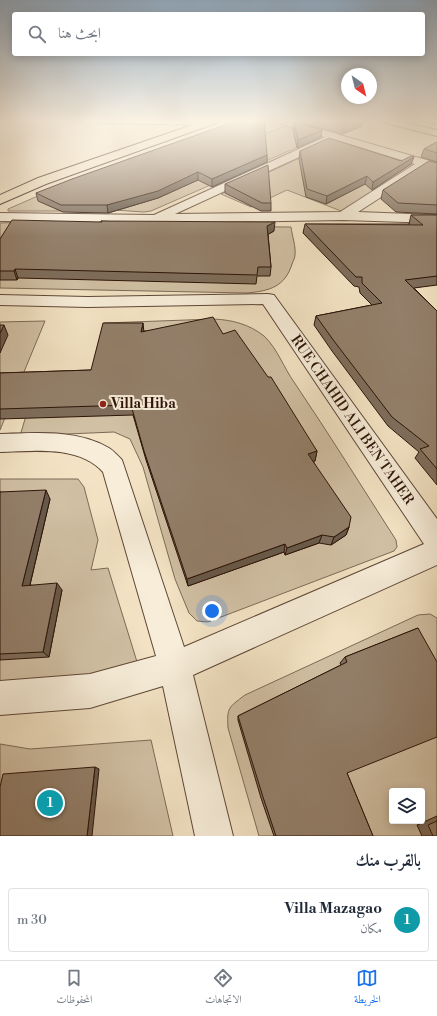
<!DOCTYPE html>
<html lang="ar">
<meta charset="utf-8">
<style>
body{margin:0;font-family:"Libre Bodoni",Amiri,serif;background:#f6f6f7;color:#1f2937;direction:rtl}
.controls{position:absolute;right:12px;bottom:12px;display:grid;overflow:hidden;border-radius:4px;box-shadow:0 2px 10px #0003}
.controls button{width:36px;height:36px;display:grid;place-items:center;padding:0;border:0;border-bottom:1px solid #e0e1e3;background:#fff;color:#1f2937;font:20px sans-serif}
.compass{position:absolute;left:341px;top:68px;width:36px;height:36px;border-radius:50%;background:#fff;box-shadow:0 2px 10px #0003;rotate:145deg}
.you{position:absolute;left:212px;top:611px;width:14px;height:14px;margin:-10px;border:3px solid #fff;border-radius:50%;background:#1a73e8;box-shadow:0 0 0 6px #1a73e833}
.badge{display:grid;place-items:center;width:26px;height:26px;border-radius:50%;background:#1a73e8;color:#fff;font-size:13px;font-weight:700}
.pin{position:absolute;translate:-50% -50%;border:2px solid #fff;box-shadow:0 1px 4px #0006}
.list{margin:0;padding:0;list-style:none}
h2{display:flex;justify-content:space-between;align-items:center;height:52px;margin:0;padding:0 16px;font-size:17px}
h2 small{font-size:13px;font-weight:400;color:#747a83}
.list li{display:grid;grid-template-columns:26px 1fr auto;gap:12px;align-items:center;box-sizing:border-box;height:64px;margin:0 8px 8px;padding:0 8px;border:1px solid #e0e1e3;border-radius:4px}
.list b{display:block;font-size:15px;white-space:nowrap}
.list p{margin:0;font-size:13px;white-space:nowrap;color:#747a83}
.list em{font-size:13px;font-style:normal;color:#747a83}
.icon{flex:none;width:22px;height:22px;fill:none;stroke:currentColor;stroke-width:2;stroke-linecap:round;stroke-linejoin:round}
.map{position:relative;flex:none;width:437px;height:836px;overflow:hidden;direction:ltr}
.search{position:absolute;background:#fff;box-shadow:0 2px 10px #0003;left:12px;right:12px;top:12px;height:44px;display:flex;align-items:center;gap:10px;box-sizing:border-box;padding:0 14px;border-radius:4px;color:#747a83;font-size:15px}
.sheet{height:124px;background:#fff}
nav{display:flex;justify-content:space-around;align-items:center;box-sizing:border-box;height:56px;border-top:1px solid #e0e1e3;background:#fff;font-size:11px;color:#747a83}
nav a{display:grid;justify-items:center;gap:2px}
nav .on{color:#1a73e8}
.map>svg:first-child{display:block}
.green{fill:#d1c0a4;stroke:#7e6a56;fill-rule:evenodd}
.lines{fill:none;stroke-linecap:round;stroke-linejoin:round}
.minor-casing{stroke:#5e4737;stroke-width:2}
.major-casing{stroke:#2c1308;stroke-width:2}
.minor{fill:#f7edd9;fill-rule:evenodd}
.major{fill:#f3e3c4;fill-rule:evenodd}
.wall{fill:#7e6d5b;stroke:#2c1308}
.shaded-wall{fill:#67594a;stroke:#2c1308}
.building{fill:#937f6a;stroke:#2c1308}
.poi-dot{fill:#8f2418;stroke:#f7edd9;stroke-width:1.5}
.labels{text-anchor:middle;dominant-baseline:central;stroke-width:4;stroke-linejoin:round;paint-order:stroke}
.poi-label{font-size:14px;font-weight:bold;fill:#2c1308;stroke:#f7edd9;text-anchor:start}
.street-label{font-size:14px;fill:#2c1308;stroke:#f7edd9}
</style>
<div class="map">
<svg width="437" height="836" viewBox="0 0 437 836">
<rect width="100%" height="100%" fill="#f3e3c4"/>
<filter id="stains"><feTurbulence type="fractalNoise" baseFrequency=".005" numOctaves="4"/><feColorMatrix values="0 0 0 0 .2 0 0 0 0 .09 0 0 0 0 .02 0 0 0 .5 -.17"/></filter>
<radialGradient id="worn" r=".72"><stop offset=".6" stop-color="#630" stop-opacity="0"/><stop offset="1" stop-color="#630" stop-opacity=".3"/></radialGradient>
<path class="green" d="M286 126 321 137 151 211 144 212 83 208 76 211H8V209L40 195 258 136Z
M335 142 415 166 341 211 287 190 251 207 221 194Z
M27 222 171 226 291 227C292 236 296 246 295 255 295 258 293 261 292 264 285 287 269 291 247 293L0 288V223Z
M214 319C232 320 249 324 264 336 277 348 284 368 294 382 329 434 362 487 396 540L397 547 394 551 208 622 197 621 189 613 175 579 143 467 130 439 114 432 20 436 37 378 90 377 104 323Z
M45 321 0 430V322Z
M0 479H78L84 487 98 540 91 570 108 568 138 665 124 670 0 686Z
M430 614 437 618V836H259L228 728C227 707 228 708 245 695L418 615ZM392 791H422V821H392Z
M151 740 173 836H0V744L30 749Z"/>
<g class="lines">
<g class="minor-casing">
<path id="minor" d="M94 120H210L213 122 208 125 99 123Z
M274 120H288L437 163V171L426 168 358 212 437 215V223L343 220 151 223 0 221V213L154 215 325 137 275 122ZM336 140 415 164 340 212 175 214Z
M268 294 274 295 437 519V565L193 675 233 836H195L163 686 90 708 0 715V681L90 674 156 656 103 472C79 445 33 451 0 452V434C35 433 77 429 109 448 114 451 118 456 122 460L184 647 424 544 263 304 88 307 0 305V295L88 297Z"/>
</g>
<g class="major-casing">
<path id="major" d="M207 120H220L219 122 46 184 0 204V195L38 178Z
M380 120H395L437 130V136L381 122Z"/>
</g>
<use href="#minor" class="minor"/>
<use href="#major" class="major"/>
</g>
<path class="wall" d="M292 120H364L362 126 342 134Z
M416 120H437V124L436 125Z
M294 122 322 130 321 137 297 148 293 129Z
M437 142V162L421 157 424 149Z
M300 151 401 161 414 157 411 164 372 190 365 184 326 204 306 197 299 159Z
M267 155V162L212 187 198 180 158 198 108 213 63 212 38 201 36 193Z
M437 163V214L396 212 381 199 383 190Z
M225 184 271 203V211H261L225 193Z
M411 215H437V285L414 288 437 311V485L415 458 419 452 388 426 332 351 314 325 316 316 372 305 360 293 359 287 354 286 303 233 305 224H410H409Z
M101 221 274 231 268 234 271 267 270 276H257L256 284 18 278 17 280H0V239L101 222Z
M144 331 223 334 317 451 315 461H313L349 527 346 535 331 545 319 543 285 555 284 552 188 586 146 460 133 415 0 419V373L91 370Z
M0 492 50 499 30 585 62 590 49 657 0 660Z
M418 628 347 773 373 836H274L261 798 238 720V716L341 665 340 663 345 657Z
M437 816V836H422L417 825Z"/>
<path class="shaded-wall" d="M349 120H364L362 126 342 134 345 121Z
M322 130 321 137 297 148 298 140Z
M267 155V162L212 187V179Z
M414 157 411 164 372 190 373 182Z
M198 172V180L158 198 108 213 107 205Z
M367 176 365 184 326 204 327 196Z
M275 222 274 231 267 235V226Z
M15 269 18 278 17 280 14 271Z
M143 323 144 333 141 332Z
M4 325 8 335 0 353V333Z
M317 451 315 461 306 463 308 454Z
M46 490 50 499 28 593 22 586Z
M349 527 346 535 331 545 334 537Z
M322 535 319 543 285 555 287 548Z
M285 544 284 552 188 586 187 579Z
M57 583 62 590 49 657 43 652Z
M95 767 99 769 92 836H87Z"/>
<path class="building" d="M239 120H264L267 155 212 179 198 172 158 191 107 205H61L36 193 72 179Z
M339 120H349L345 121Z
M294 122 322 130 298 140Z
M329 138 401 161 411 156 414 157 373 182 367 176 327 196 307 189 300 151Z
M437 142V153L424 149Z
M429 161 437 163V205L398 203 383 190Z
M268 165 271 203H262L225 184Z
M411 215H437V276L405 280 437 311V469L420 449 429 446 392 417 334 341 316 316 382 303 362 283V277H356L305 224 423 225Z
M12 220 102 222 101 221 275 222 267 226 271 267H258L257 275 15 269 14 271H0V239Z
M213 317 223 334 235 330 268 377H271L317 451 308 454 351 517 349 527 334 537 322 535 287 548 285 544 187 579 144 451 131 405 0 409V373L91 370 103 323H143L141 332Z
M0 325H4L0 333Z
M46 490 22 586 57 583 43 652 0 654V492Z
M418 628 437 662V737L347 773 373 836H276L263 797 238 716 347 662 345 657Z
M95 767 87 836H0V787L3 774Z
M437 821V836H433L428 825Z"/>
<linearGradient id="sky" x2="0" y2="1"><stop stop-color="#91aac0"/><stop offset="0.51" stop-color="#faf2e4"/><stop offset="1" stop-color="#faf2e4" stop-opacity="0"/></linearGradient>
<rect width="437" height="237" fill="url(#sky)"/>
<circle class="poi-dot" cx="103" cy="404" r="4"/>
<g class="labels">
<g class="poi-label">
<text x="111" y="404">Villa Hiba</text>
</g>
<g class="street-label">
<text transform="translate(352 420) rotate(55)">RUE CHAHID ALI BEN TAHER</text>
</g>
</g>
<rect width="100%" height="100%" filter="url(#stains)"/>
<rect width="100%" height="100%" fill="url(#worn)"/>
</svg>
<div class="controls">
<button><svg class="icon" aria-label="layers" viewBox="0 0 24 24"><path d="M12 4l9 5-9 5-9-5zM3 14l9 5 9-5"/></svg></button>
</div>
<svg class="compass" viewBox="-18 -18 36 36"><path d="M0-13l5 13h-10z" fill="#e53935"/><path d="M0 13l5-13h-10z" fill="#747a83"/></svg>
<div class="you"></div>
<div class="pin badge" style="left:50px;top:803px;background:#0f9aa8">1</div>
<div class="search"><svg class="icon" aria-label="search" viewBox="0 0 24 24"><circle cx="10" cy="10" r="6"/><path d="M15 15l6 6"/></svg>ابحث هنا</div>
</div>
<section class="sheet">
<h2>بالقرب منك<small></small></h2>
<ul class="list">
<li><span class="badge" style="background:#0f9aa8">1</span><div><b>Villa Mazagao</b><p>مكان</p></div><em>30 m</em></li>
</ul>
</section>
<nav>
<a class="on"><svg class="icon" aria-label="map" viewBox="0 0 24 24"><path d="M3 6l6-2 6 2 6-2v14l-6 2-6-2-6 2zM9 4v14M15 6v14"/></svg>الخريطة</a>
<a><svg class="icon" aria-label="directions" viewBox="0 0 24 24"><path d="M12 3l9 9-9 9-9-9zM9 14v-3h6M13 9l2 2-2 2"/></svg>الاتجاهات</a>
<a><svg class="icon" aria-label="saved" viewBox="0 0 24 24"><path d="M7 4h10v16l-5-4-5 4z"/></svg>المحفوظات</a>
</nav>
